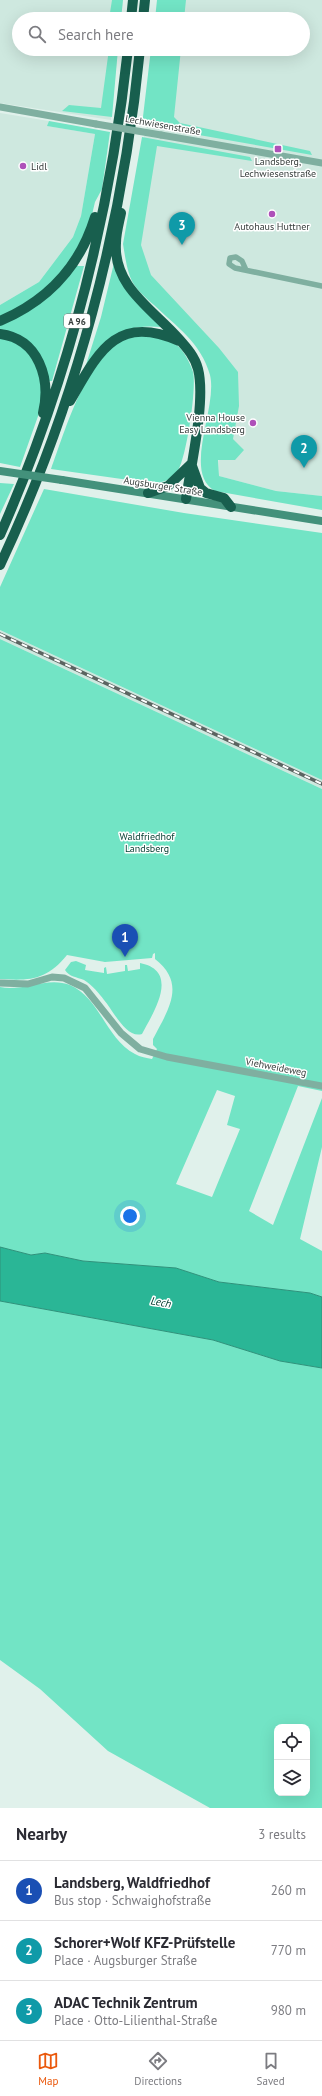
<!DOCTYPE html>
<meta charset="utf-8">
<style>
body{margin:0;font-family:"PT Sans",sans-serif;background:#f7f7f7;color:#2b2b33}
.controls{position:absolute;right:12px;bottom:12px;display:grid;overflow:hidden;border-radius:8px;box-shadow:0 4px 16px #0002}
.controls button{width:36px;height:36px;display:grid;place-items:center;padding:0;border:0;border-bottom:1px solid #e1e1e2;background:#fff;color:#2b2b33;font:20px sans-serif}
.you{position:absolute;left:130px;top:1216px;width:14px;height:14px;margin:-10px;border:3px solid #fff;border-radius:50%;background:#1a73e8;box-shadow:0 0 0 6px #1a73e833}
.badge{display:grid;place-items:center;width:26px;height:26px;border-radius:50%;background:#ea580c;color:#fff;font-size:13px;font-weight:700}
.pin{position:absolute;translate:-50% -33px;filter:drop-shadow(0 1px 2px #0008)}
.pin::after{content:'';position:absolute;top:21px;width:14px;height:12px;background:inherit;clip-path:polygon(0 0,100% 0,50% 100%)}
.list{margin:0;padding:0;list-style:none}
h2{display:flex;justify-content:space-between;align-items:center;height:52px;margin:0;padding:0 16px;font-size:17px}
h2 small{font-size:13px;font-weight:400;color:#7c7c81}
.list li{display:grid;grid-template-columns:26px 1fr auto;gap:12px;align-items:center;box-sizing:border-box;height:60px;padding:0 16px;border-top:1px solid #e1e1e2}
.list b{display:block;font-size:15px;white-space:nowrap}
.list p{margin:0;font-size:13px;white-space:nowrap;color:#7c7c81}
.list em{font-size:13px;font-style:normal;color:#7c7c81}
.icon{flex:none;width:22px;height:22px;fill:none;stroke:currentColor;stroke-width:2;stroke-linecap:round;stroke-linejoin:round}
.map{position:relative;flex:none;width:322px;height:1808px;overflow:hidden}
.search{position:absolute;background:#fff;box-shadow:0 4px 16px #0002;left:12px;right:12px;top:12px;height:44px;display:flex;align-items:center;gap:10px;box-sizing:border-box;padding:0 14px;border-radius:22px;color:#7c7c81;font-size:15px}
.sheet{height:232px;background:#fff}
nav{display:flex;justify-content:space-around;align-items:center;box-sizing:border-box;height:56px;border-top:1px solid #e1e1e2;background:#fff;font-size:11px;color:#7c7c81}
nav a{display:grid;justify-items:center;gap:2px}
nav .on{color:#ea580c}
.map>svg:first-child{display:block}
.built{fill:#cee8df}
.green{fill:#72e4c5;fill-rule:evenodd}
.water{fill:#2ab696;stroke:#2e927b}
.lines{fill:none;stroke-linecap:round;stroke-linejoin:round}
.minor{stroke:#7fafa0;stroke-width:5.5}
.tertiary{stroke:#7fafa0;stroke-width:7}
.secondary{stroke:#43917b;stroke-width:8}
.motorway{stroke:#185f4e;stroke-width:10}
.rail-casing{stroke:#5b6461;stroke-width:3.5}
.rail{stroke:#fff;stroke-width:2;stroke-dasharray:6;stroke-linecap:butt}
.tertiary-bridge{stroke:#7fafa0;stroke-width:7}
.secondary-bridge{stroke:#43917b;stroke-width:8}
.poi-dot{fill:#ae50b9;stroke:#fff;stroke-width:1.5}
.labels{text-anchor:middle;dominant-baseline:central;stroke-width:3;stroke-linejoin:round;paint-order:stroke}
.shield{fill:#fff;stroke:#737876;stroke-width:1}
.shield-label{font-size:9px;font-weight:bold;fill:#373e3c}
.street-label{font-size:10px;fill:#373e3c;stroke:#fff}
.poi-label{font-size:10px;fill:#373e3c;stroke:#fff}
.park-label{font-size:10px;fill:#003b2e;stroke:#fff}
.water-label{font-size:11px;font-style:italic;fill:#003a2d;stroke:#fff}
</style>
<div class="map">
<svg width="322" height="1808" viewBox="0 0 322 1808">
<rect width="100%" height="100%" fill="#e0f1eb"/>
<path class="built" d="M0 0H123L121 19H19V49H118L111 120 0 103Z
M165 0H322V496L276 491 219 476 215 353 143 282 132 244 147 151 144 137 160 49H303V19H163Z
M0 113 49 121 48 126 95 134 81 216 73 237 39 282 0 305Z
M0 630 322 780V789L0 639Z"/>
<path class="green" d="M112 0H123L121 19H109Z
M157 0H186L184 19H155Z
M109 49H118L112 117 62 111 69 105 101 108Z
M151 49H181L174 117 180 123 310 151 312 155 142 125Z
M49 121 110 132 102 189 95 202 89 227 71 263 45 291 0 319V305L39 282 73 237 81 216 95 134 47 126Z
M142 137 250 157 252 161 157 146 141 245 151 275 219 348 238 372 239 406 233 439 244 450 235 460H218L219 476 276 491 322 496V510L215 491C182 472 218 408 210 375 201 343 177 327 154 305 147 299 138 291 133 283 127 272 125 256 123 244Z
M114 263 162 327C118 323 112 339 85 368L101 317Z
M76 266H84L52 381H49C42 346 29 345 0 330V325Z
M146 334C155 337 170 340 178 346 184 351 191 365 193 372 197 387 186 461 177 472 170 481 161 483 150 483L51 469C66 429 85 359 125 338 131 335 139 335 146 334Z
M0 338 13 341 30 353 41 374 42 405 20 467 0 463Z
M0 483 14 484 0 514Z
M44 489 184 513 322 533V780L0 630V587Z
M0 639 322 789V1091L298 1086 249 1211 273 1225 322 1098V1147L300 1239 322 1251V1297L310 1293 219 1282 176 1268 83 1261 45 1253 31 1255 0 1247V987C23 992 47 976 70 985 100 998 106 1039 135 1054 140 1057 147 1058 152 1059L157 1049 153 1045V1039C168 1010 187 984 155 959V953L153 954 152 958 105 962 67 955C47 980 30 981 0 979ZM217 1090 235 1096 227 1125 240 1129 212 1197 176 1184Z
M76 961 86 965 85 970 104 973V968L106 967 107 974 125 971V965H127L128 971 140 969V963C181 971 153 1013 142 1034 126 1039 113 1010 104 1000 99 993 92 985 84 980 77 977 69 977 65 970L71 962Z
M0 1301 213 1340 280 1361 322 1368V1808H210L108 1751 40 1689 0 1660ZM277 1727H307V1793H277Z"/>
<path class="water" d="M0 1247 31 1255 45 1253 83 1261 176 1268 219 1282 310 1293 322 1297V1368L280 1361 213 1340 0 1301Z"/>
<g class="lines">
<path class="minor" d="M246 270 242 261 236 257 230 258 229 264 235 268 322 286"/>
<path class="tertiary" d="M0 107 96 124
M161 135 322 163
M0 983 28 984 52 977 64 978 85 988 121 1033 140 1049 167 1057 322 1086"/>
<path class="secondary" d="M62 480 322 521"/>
<path class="motorway" d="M131 19 133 0
M143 19 145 0
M121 213C119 223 116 233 116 243 113 287 154 310 179 339 187 348 195 357 198 369 206 400 191 465 186 499
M0 321C47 301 80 266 95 217
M0 334C39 339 51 379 43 413
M70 401C98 353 116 313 179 341
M192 466 200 488 206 493 224 498 231 507
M148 493 168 486 191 464
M0 535C68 381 110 216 128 49
M0 565C76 404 123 226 140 49"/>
<g class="rail-casing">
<path id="rail" d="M0 634 322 784"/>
</g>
<use href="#rail" class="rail"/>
<path class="tertiary-bridge" d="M96 124 161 135"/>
<path class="secondary-bridge" d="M0 471 62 480"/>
</g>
<g class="poi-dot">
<rect x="274" y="145" width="8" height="8" rx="2"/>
<circle cx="23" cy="166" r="4"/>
<circle cx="272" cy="214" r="4"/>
<circle cx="253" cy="423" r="4"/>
</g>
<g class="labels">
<rect class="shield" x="64" y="314" width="26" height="14" rx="3"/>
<g class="shield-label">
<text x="77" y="321">A 96</text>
</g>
<g class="street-label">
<text transform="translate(163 125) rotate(10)">Lechwiesenstraße</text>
<text transform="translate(163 486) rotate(9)">Augsburger Straße</text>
<text transform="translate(276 1067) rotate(11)">Viehweideweg</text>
</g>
<g class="poi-label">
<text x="278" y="161">Landsberg,<tspan x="278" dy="12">Lechwiesenstraße</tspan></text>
<text x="31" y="166" text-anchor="start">Lidl</text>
<text x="272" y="226">Autohaus Huttner</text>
<text x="245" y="417" text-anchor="end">Vienna House<tspan x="245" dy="12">Easy Landsberg</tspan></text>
</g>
<g class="park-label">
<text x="147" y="836">Waldfriedhof<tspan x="147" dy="12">Landsberg</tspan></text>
</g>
<g class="water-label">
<text transform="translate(161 1302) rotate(10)">Lech</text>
</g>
</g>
</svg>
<div class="controls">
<button><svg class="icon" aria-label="locate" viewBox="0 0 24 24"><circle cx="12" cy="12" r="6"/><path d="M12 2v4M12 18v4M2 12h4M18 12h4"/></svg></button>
<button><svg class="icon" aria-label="layers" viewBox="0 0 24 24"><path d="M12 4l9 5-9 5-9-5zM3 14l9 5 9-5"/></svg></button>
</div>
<div class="you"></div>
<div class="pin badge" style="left:125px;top:957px;background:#1a4fb4">1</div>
<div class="pin badge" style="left:304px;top:468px;background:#0f9aa8">2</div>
<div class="pin badge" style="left:182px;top:245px;background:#0f9aa8">3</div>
<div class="search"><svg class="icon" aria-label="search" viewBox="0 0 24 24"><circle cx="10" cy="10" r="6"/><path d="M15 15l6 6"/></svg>Search here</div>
</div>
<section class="sheet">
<h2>Nearby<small>3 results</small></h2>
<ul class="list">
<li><span class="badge" style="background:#1a4fb4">1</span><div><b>Landsberg, Waldfriedhof</b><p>Bus stop · Schwaighofstraße</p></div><em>260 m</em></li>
<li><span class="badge" style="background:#0f9aa8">2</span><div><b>Schorer+Wolf KFZ-Prüfstelle</b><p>Place · Augsburger Straße</p></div><em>770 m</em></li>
<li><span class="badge" style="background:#0f9aa8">3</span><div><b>ADAC Technik Zentrum</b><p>Place · Otto-Lilienthal-Straße</p></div><em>980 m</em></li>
</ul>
</section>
<nav>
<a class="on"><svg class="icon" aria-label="map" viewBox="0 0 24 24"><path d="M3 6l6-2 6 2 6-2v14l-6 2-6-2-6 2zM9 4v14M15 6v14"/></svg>Map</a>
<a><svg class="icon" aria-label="directions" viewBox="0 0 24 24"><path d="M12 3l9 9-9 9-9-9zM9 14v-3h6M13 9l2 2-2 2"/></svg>Directions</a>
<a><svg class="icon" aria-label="saved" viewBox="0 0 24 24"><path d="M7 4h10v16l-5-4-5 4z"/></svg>Saved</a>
</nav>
